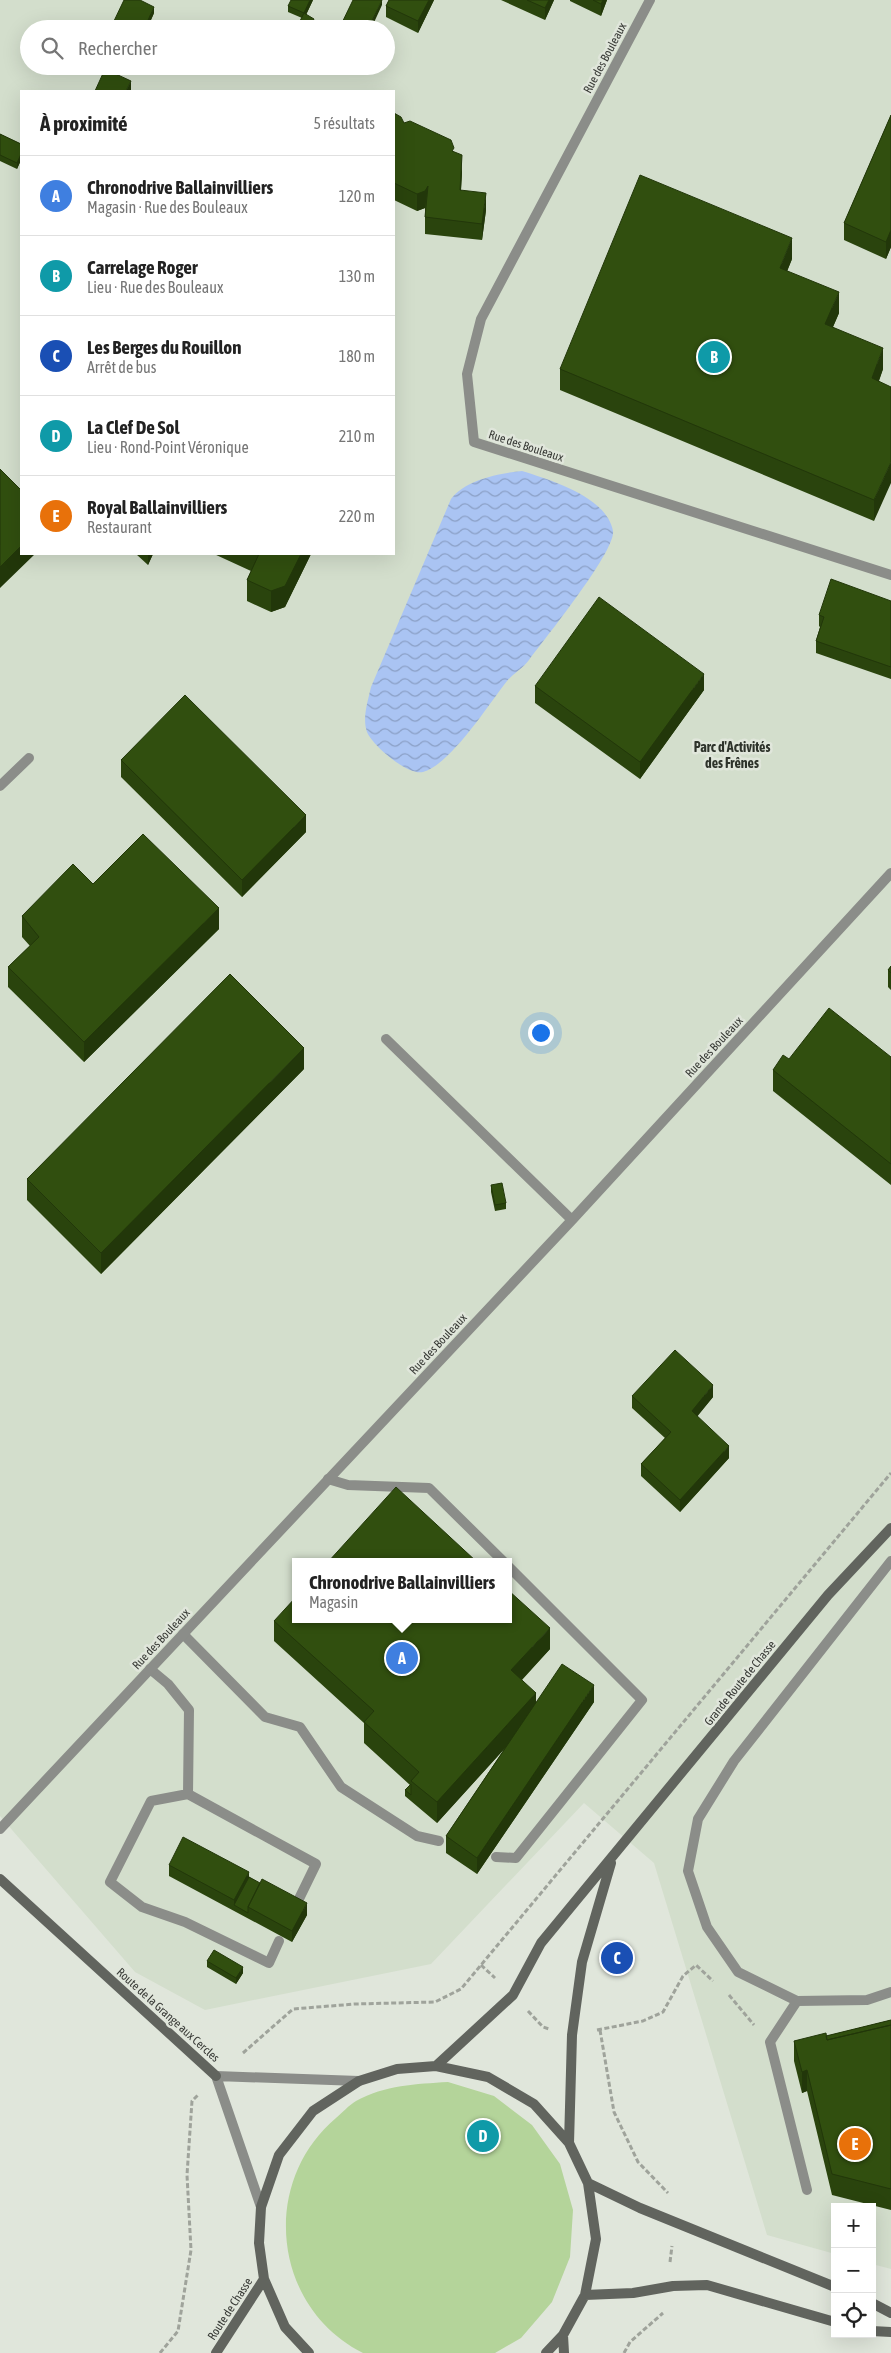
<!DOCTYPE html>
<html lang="fr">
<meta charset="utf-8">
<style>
body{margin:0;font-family:"Asap Condensed",sans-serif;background:#f2f2f2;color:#222}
.controls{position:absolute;right:15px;bottom:15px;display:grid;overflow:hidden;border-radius:0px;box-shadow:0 5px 20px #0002}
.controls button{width:45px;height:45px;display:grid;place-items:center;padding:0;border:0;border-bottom:1px solid #e0e0e0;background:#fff;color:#222;font:25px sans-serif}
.you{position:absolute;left:540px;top:1032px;width:18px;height:18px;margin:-12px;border:4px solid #fff;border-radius:50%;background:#1a73e8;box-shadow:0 0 0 8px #1a73e833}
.badge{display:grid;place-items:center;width:32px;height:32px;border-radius:50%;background:#1a73e8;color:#fff;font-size:16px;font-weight:700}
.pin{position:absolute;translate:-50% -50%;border:2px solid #fff;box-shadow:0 1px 5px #0006}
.popup{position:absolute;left:292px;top:1558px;width:220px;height:65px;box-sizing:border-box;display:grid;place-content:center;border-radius:0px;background:#fff;filter:drop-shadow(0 1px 4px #0005);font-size:16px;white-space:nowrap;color:#767676}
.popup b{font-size:19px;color:#222}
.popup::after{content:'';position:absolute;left:50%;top:100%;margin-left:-10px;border:10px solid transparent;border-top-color:#fff}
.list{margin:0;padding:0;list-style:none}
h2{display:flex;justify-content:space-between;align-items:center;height:65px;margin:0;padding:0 20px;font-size:21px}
h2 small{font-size:16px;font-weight:400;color:#767676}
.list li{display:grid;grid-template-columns:32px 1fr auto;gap:15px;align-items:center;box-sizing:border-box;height:80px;padding:0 20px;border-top:1px solid #e0e0e0}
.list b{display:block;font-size:19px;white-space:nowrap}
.list p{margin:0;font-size:16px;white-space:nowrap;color:#767676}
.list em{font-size:16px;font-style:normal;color:#767676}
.icon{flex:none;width:28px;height:28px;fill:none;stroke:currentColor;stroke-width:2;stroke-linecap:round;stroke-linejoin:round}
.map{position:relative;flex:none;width:891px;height:2353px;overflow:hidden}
.search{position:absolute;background:#fff;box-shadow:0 5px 20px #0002;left:20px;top:20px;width:375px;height:55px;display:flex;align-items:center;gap:12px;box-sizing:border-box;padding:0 18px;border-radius:28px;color:#767676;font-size:19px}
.panel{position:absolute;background:#fff;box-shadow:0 5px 20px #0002;left:20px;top:90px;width:375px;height:465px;border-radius:0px}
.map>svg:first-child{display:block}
.built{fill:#d3decc;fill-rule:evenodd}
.grass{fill:#b4d49a}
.water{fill:url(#water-waves)}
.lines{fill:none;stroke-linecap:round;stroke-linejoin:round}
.path{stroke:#9fa39b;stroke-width:3;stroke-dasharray:5 2.5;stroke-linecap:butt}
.lane{stroke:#8b8d89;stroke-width:10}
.street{stroke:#8b8d89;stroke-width:10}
.secondary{stroke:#61645e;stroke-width:10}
.wall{fill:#2a440d}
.shaded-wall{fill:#22370a}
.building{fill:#314f0f;stroke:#22370a}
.labels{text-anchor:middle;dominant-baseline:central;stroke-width:5;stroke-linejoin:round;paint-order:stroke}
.street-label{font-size:12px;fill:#373935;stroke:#e0e6db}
.neighbourhood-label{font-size:14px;font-weight:bold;fill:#2e332b;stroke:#e0e6db}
</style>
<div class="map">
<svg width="891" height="2353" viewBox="0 0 891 2353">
<defs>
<pattern id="water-waves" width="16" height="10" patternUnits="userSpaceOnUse" patternTransform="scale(1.25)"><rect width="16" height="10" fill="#aac4f3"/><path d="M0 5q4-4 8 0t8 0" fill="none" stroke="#8ba0c6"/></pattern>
</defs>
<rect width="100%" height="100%" fill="#e0e6db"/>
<path class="built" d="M0 0H891V2269L872 2264V2207H835V2254L767 2235 654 1863 584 1803 431 1964 205 2010 135 1972 0 1816ZM29 29H386V66H29ZM21 91H394V554H21ZM296 1562H508V1619H296Z"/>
<path class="grass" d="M448 2082 494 2096 532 2125 560 2164 573 2210 570 2257 552 2302 521 2338 495 2353H363C273 2308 259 2183 336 2118 342 2113 349 2105 356 2101 385 2085 416 2084 448 2082Z"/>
<path class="water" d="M522 471C551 480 607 497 613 531 616 551 544 640 529 660 523 668 513 674 507 681 488 705 451 764 423 772 408 776 372 745 367 732 362 718 368 701 371 687L451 499C465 480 499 473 522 471Z"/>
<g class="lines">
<path class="path" d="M481 1965 495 1978
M729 1995 754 2025
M528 2011 543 2027 549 2029
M597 2030 643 2021 663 2012 683 1976 696 1965 713 1981
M600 2030 614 2112 638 2162 668 2193
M243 2053 293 2009 355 2004 435 2002 461 1989 891 1473
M670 2262 672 2246
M160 2353 178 2331 191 2250 187 2175 192 2101 198 2095
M624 2353 630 2342 663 2313"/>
<path class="lane" d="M328 1479 348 1485 429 1488 504 1562
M891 1561 734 1761 698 1819 688 1871 707 1927 738 1972 797 2001 867 2000 891 1992
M183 1634 265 1717 300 1727 341 1787 417 1836 439 1841
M150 1669 168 1684 189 1710 188 1794
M496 1857 516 1858 642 1700 508 1566
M279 1941 269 1963 185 1922 142 1907 110 1882 151 1801 188 1794 316 1864 296 1905
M797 2001 770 2042 807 2190"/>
<path class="street" d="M650 0 481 319 467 374 474 442 891 575
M0 786 29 758
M386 1039 572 1220
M0 1829 572 1220 891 873
M261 2207 216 2076 359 2081"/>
<path class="secondary" d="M0 1879 216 2076
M436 2066 513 1995 541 1943 828 1595 891 1528
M569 2143 572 2035 582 1962 611 1863
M588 2183 640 2208 835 2287
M585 2295 633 2293 673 2286 707 2285 835 2322
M872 2303 891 2313
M872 2331 891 2332
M563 2335 564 2353
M216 2353 264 2279
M309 2353 285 2327 264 2279 259 2243 261 2207 279 2155 313 2111 359 2081 397 2069 436 2066 488 2077 534 2104 569 2143 588 2183 596 2239 585 2295 563 2335 546 2353"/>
</g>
<path class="wall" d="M313 0 306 15 314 25 312 29H296L302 18 288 12V6Z
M389 0H434L418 33 386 17V6Z
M501 0H554L545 20Z
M570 0H607L601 16 570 1Z
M154 13 147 29H117L114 27V21Z
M394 113 404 123 454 152 462 172 461 190 486 210 482 240 425 234V208L417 211 394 200Z
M891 115V247L886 259 844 240V223Z
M0 134 21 144V160L17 169 0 161Z
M792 259 787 271 839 313 833 327 883 369 879 381 874 521 560 390V369Z
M136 554H153L148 565Z
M214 554H311L285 607 271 612 247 601V580L251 571Z
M891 601V679L816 653V641L820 627 819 626V615Z
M535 686 704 690 640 779 535 703Z
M121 760 306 832 242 897 121 777Z
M93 884 219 929 84 1062 8 987V967L30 946 22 937V916Z
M891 966V990L888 987V970Z
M891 1057V1185L773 1091V1070L789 1059Z
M304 1069 101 1274 27 1200V1179Z
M491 1185 506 1203V1209L495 1211 491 1192Z
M632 1396 713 1397 697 1416 729 1458 680 1512 641 1476V1464L665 1438 632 1408Z
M274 1621 550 1649 522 1680 536 1702H594L477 1874 446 1853V1836L505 1748 437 1823 405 1796V1790L410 1785 364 1743V1723L274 1641Z
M169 1865 249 1877 307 1915 292 1942 169 1876Z
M620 1953 616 1974 608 1973V1967Z
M207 1961 243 1973 236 1984 207 1967Z
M891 2020V2210L832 2195 807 2091 802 2093 794 2061V2041L826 2036Z"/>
<path class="shaded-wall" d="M310 0H313L304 19V13Z
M382 0V5L371 29H368Z
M429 0H434L418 33V21Z
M549 0H554L545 20V8Z
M603 0H607L601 16V4Z
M154 7V13L147 29H144Z
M314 19V25L312 29H309Z
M131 81V91H126Z
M21 154V160L17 169V163Z
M462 155V172L460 207V190Z
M428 186 425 208 417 211V194Z
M486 193V210L482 240V224Z
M891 230V247L886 259V242Z
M792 238V259L780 289V268Z
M839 292V313L825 345V324Z
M883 348V369L872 399V378Z
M891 462V483L874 521V500Z
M21 546V554H35L0 588V567Z
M148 554H153L148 565Z
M301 554H311L285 607 271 612V591Z
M704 674V690L640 779V762Z
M306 815V832L242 897V880Z
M219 908V929L84 1062V1042Z
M304 1048V1069L101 1274V1253Z
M713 1385V1397L692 1423V1411Z
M729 1446V1458L680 1512V1500Z
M550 1628V1649L511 1691V1670Z
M594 1685V1702L477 1874V1858Z
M536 1693V1714L437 1823V1802Z
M249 1872V1883L234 1905V1911V1900Z
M307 1903V1915L292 1942V1931Z
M620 1946V1953L616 1974V1968Z
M243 1967V1973L236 1984V1978Z
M807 2070V2091L802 2093V2072Z"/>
<path class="building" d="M124 0H140L154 7 144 29H129L114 21Z
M291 0H310L304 13 288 6Z
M353 0H382L368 29H339Z
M389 0H429L418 21 386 6Z
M527 0H549L545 8Z
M593 0H603L601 4Z
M304 13 314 19 309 29H296Z
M105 69 131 81 126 91H95Z
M394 113 401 117 404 123 410 121 451 140 454 148 452 151 462 155 460 190 486 193 482 224 425 217 428 186 425 191 417 194 394 183Z
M891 115V230L886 242 844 223Z
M0 134 21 144V154L17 163 0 155Z
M640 175 792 238 780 268 839 292 825 324 883 348 872 378 891 387V462L874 500 560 369Z
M0 469 21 490V546L0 567Z
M258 554H301L285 586 271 591 247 580 259 554Z
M831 579 891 601V667L816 641 824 617 819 615Z
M599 597 704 674 640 762 535 686Z
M185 695 306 815 242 880 121 760Z
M143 834 219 908 84 1042 8 967 39 937 22 916 73 864 93 884Z
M891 966V973L888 970Z
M230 974 304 1048 101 1253 27 1179Z
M829 1008 891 1057V1164L773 1070 783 1055 789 1059Z
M502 1183 506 1203 495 1205 491 1185Z
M675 1350 713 1385 692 1411 729 1446 680 1500 641 1464 671 1432 632 1396Z
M396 1487 477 1562H328Z
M508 1590 550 1628 511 1670 536 1693 437 1802 411 1781 419 1772 364 1722 374 1711 274 1621 296 1597V1619H508Z
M562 1664 594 1685 477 1858 446 1836Z
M411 1784V1795L405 1790Z
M183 1837 249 1872 234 1900 169 1865Z
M249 1877 260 1883 248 1907V1913L234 1905Z
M262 1879 307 1903 292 1931 248 1907Z
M611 1945 620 1946 616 1968 608 1967Z
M214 1950 243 1967 236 1978 207 1961Z
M891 2020V2025L827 2040 826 2036Z
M891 2025V2189L832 2174 807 2070 802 2072 794 2041 826 2033 827 2040Z"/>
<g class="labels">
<g class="street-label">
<text transform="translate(605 58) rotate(-62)">Rue des Bouleaux</text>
<text transform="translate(526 446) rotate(18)">Rue des Bouleaux</text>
<text transform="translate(714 1047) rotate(-47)">Rue des Bouleaux</text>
<text transform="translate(438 1344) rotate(-47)">Rue des Bouleaux</text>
<text transform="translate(161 1639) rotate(-47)">Rue des Bouleaux</text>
<text transform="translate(740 1683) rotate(-51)">Grande Route de Chasse</text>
<text transform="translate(168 2015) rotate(42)">Route de la Grange aux Cercles</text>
<text transform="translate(230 2309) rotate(-57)">Route de Chasse</text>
</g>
<g class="neighbourhood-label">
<text x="732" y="747">Parc d'Activités<tspan x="732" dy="16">des Frênes</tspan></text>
</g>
</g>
</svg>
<div class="controls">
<button>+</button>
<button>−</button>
<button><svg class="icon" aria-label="locate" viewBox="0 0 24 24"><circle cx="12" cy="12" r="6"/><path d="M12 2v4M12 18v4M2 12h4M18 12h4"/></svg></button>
</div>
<div class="you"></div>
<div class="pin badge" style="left:402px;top:1658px;background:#3f7fe0">A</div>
<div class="popup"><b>Chronodrive Ballainvilliers</b>Magasin</div>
<div class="pin badge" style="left:714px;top:357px;background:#0f9aa8">B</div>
<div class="pin badge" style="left:617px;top:1958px;background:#1a4fb4">C</div>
<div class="pin badge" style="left:483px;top:2136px;background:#0f9aa8">D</div>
<div class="pin badge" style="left:855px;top:2144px;background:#e8710a">E</div>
<div class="search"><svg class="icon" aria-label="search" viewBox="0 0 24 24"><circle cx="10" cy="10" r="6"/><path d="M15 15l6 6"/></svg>Rechercher</div>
<section class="panel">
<h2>À proximité<small>5 résultats</small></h2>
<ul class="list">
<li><span class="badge" style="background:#3f7fe0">A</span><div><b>Chronodrive Ballainvilliers</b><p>Magasin · Rue des Bouleaux</p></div><em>120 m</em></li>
<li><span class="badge" style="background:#0f9aa8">B</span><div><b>Carrelage Roger</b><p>Lieu · Rue des Bouleaux</p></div><em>130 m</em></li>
<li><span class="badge" style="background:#1a4fb4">C</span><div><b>Les Berges du Rouillon</b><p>Arrêt de bus</p></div><em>180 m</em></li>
<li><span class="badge" style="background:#0f9aa8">D</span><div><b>La Clef De Sol</b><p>Lieu · Rond-Point Véronique</p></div><em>210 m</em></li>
<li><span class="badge" style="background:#e8710a">E</span><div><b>Royal Ballainvilliers</b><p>Restaurant</p></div><em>220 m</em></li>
</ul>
</section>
</div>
